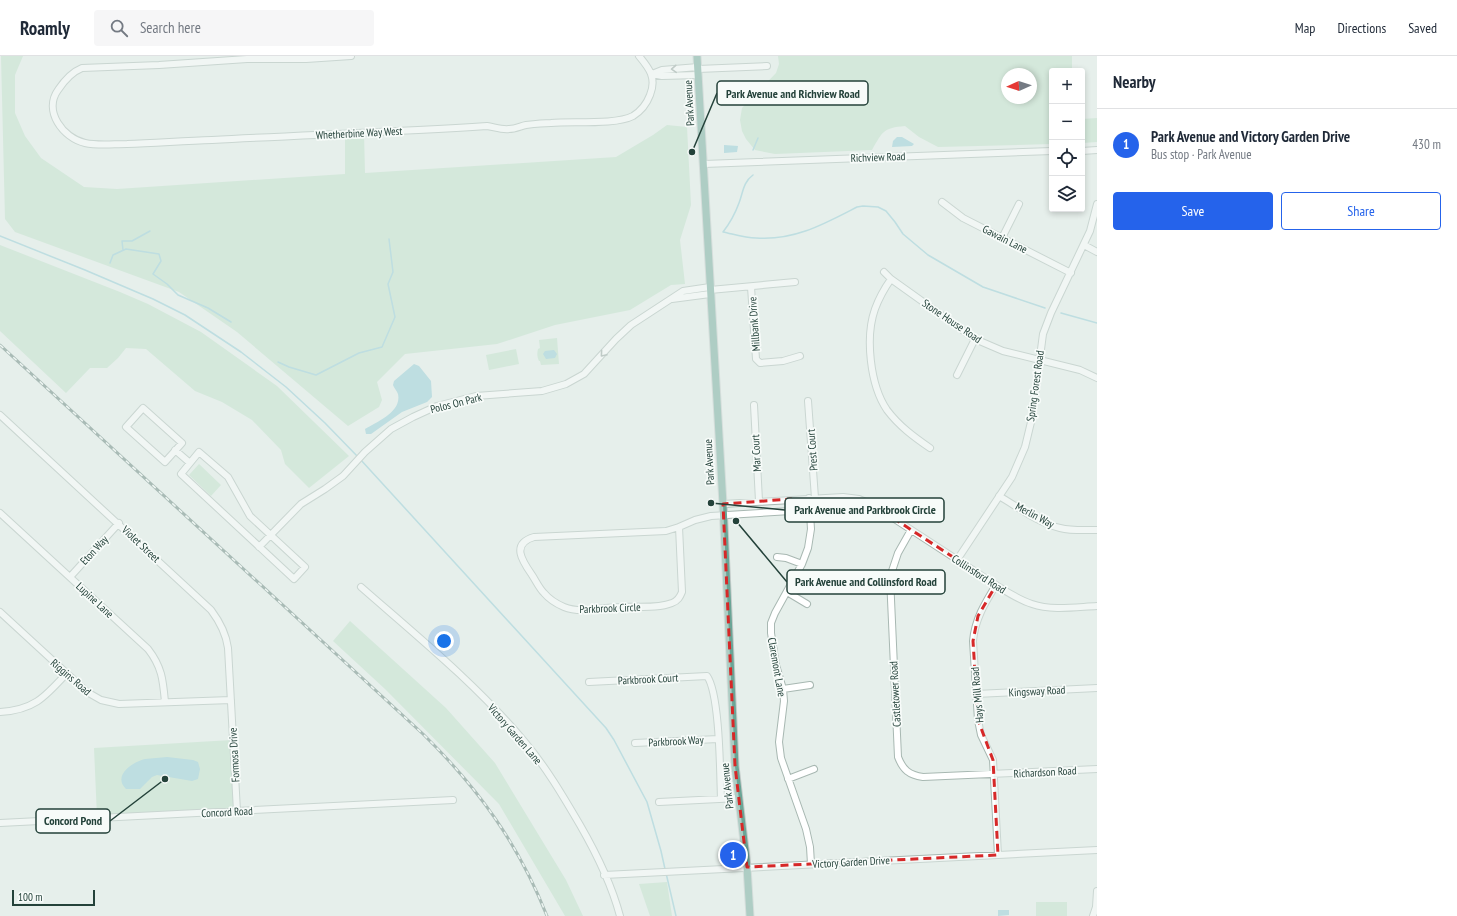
<!DOCTYPE html>
<meta charset="utf-8">
<style>
body{margin:0;font-family:"PT Sans Narrow",sans-serif;background:#f6f6f7;color:#1f2937}
.controls{position:absolute;right:12px;top:12px;display:grid;overflow:hidden;border-radius:4px;box-shadow:0 2px 6px #0003}
.controls button{width:36px;height:36px;display:grid;place-items:center;padding:0;border:0;border-bottom:1px solid #e0e1e3;background:#fff;color:#1f2937;font:20px sans-serif}
.compass{position:absolute;left:1001px;top:12px;width:36px;height:36px;border-radius:50%;background:#fff;box-shadow:0 2px 6px #0003;rotate:267deg}
.scale{position:absolute;left:12px;bottom:10px;width:83px;box-sizing:border-box;padding-left:4px;border:2px solid #24423a;border-top:0;font-size:11px;line-height:14px;white-space:nowrap;color:#24423a;-webkit-text-stroke:3px #f7fbf9;paint-order:stroke}
.you{position:absolute;left:444px;top:585px;width:14px;height:14px;margin:-10px;border:3px solid #fff;border-radius:50%;background:#1a73e8;box-shadow:0 0 0 6px #1a73e833}
.badge{display:grid;place-items:center;width:26px;height:26px;border-radius:50%;background:#2563eb;color:#fff;font-size:13px;font-weight:700}
.pin{position:absolute;translate:-50% -50%;border:2px solid #fff;box-shadow:0 1px 4px #0006}
.list{margin:0;padding:0;list-style:none}
h2{display:flex;justify-content:space-between;align-items:center;height:52px;margin:0;padding:0 16px;font-size:17px}
h2 small{font-size:13px;font-weight:400;color:#747a83}
.list li{display:grid;grid-template-columns:26px 1fr auto;gap:12px;align-items:center;box-sizing:border-box;height:72px;padding:0 16px;border-top:1px solid #e0e1e3}
.list b{display:block;font-size:15px;white-space:nowrap}
.list p{margin:0;font-size:13px;white-space:nowrap;color:#747a83}
.list em{font-size:13px;font-style:normal;color:#747a83}
.actions{display:flex;gap:8px;padding:12px 16px}
.actions a{flex:1;padding:9px 0;border:1px solid #2563eb;border-radius:4px;text-align:center;font-size:14px;color:#2563eb}
.actions .main{background:#2563eb;color:#fff}
.icon{flex:none;width:22px;height:22px;fill:none;stroke:currentColor;stroke-width:2;stroke-linecap:round;stroke-linejoin:round}
.map{position:relative;flex:none;width:1097px;height:860px;overflow:hidden}
header{display:flex;align-items:center;gap:24px;box-sizing:border-box;height:56px;padding:0 20px;background:#fff;border-bottom:1px solid #e0e1e3}
header strong{font-size:19px}
nav{display:flex;gap:22px;margin-inline-start:auto;font-size:14px}
.search{width:280px;height:36px;background:#f6f6f7;display:flex;align-items:center;gap:10px;box-sizing:border-box;padding:0 14px;border-radius:4px;color:#747a83;font-size:15px}
main{display:flex}
aside{flex:1;background:#fff}
.map>svg:first-child{display:block}
.green{fill:#bfe0c8;fill-rule:evenodd}
.water{fill:#8ec9d4}
.lines{fill:none;stroke-linecap:round;stroke-linejoin:round}
.stream{stroke:#8ec9d4;stroke-width:1.5}
.minor-casing{stroke:#a8b8b2;stroke-width:8}
.major-casing{stroke:#c2cac8;stroke-width:9}
.minor{stroke:#fff;stroke-width:6}
.major{stroke:#6aa596;stroke-width:7}
.rail-casing{stroke:#5f7d75;stroke-width:3}
.rail{stroke:#f7fbf9;stroke-width:1.5;stroke-dasharray:4.5;stroke-linecap:butt}
.oneway{stroke:#92a09c}
.marked{fill:none;stroke:#d62828;stroke-width:3;stroke-dasharray:8 5;stroke-linejoin:round}
.labels{text-anchor:middle;dominant-baseline:central;stroke-width:3.5;stroke-linejoin:round;paint-order:stroke}
.street-label{font-size:11px;fill:#24423a;stroke:#f7fbf9}
.leader{fill:none;stroke:#24423a;stroke-width:1.5}
.callout-dot{fill:#24423a;stroke:#f7fbf9;stroke-width:1.5}
.callout{fill:#f7fbf9;stroke:#24423a;stroke-width:1.5}
.callout-label{font-size:12px;text-anchor:middle;font-weight:bold;fill:#24423a}
</style>
<header>
<strong>Roamly</strong>
<div class="search"><svg class="icon" aria-label="search" viewBox="0 0 24 24"><circle cx="10" cy="10" r="6"/><path d="M15 15l6 6"/></svg>Search here</div>
<nav><a>Map</a><a>Directions</a><a>Saved</a></nav>
</header>
<main>
<div class="map">
<svg width="1097" height="860" viewBox="0 0 1097 860">
<rect width="100%" height="100%" fill="#e6efeb"/>
<path class="green" d="M1 0H23L15 19V57L25 80 41 102 84 131 117 133 345 118V78L364 77 365 117 616 101 653 79 667 69 687 71 691 149 680 184 685 228 671 229 630 254 555 269 497 288 405 298 377 326 382 344 379 351 348 370 237 276 179 236 15 176 5 163Z
M778 0H1072V15H1052V88L938 91 919 81 905 70C883 72 883 75 872 94L775 98 755 94 746 83 742 75 740 64 742 52 776 17 779 8ZM1007 18H1031V42H1007Z
M1097 62V86L1082 87V63Z
M0 189 120 236 148 248 201 276 277 330 349 400 309 432 285 408 281 394 252 364 222 346 195 335 146 293 126 292 118 302 107 312H90L66 337 0 275Z
M557 282 559 308 541 309 540 305H539C537 301 537 297 538 293L540 292 539 284Z
M516 293 519 308 489 314 486 299Z
M199 408 221 429 211 440 189 419Z
M350 565 446 652 495 707 566 824 583 860H565L499 748 385 633 333 585Z
M232 684 235 754 97 761 94 692Z
M667 826 672 860H650L639 828Z
M1036 846H1067V860H1036Z"/>
<path class="water" d="M897 81H902L914 88 912 90 892 91 893 85Z
M724 89 738 90 737 96 724 97Z
M554 294 557 298 555 302 546 303 543 298 545 295Z
M414 308 419 310 431 325 432 341 427 346 402 356 371 378H366L365 373C377 366 402 356 398 338 397 335 394 332 393 329L394 325Z
M167 701 193 704 198 706 200 713 198 723 192 725 157 719 152 721 140 733H126C112 719 133 706 145 703 152 702 160 702 167 701Z
M998 854H1009V859L998 860Z"/>
<g class="lines">
<path class="stream" d="M753 94 758 82
M723 176C733 178 745 182 756 182 794 185 824 168 857 151L863 150 878 151 886 155 895 166 903 178 928 199 983 231 1045 252
M723 176C730 167 735 158 739 147 743 137 743 126 753 119
M0 180 85 214 153 243 185 259 241 296 286 331 325 367 358 401
M123 194 122 185H132L150 175
M110 207 113 199 126 193 159 198 161 205 153 218 167 228 178 239 208 252 231 266
M1061 257 1097 267
M278 306 289 311 316 319 359 297 382 291 395 261 388 228 393 216 389 183
M360 403 606 672 614 684 647 746 661 795 665 813
M666 817 676 860"/>
<g class="minor-casing">
<path id="minor" d="M351 0 306 3H247L159 9 82 12C72 16 64 25 58 34 43 55 63 82 85 87 98 90 113 88 127 88 155 87 184 85 212 84 304 79 396 76 487 70 494 71 502 74 509 73 515 73 521 70 526 69 534 68 543 67 551 67 571 65 616 69 633 60 641 55 647 47 650 39 657 22 649 12 639 0
M698 13 767 10
M652 18 662 14 698 11
M652 18 662 20 698 19
M1082 95 1097 94
M704 108 1052 95
M942 146 963 162 1071 217
M1002 182 1019 148
M1084 189 1097 196
M884 216 891 223 975 283 1003 295 1080 314 1097 322
M891 223C884 233 879 242 875 253 865 281 870 329 887 354 899 370 914 381 930 392
M751 231 756 303 760 307 783 305 800 300
M710 234 795 226
M672 243 710 238
M957 319 975 283
M808 345 815 442
M754 349 759 445
M143 352 182 387 165 406 126 371Z
M0 359 211 554C220 566 226 577 228 592L237 755
M175 394 190 407
M199 396 228 421 250 460 305 511 294 523 181 418Z
M999 440C1018 451 1038 467 1060 472 1072 475 1084 474 1097 474
M809 442 811 473 808 492 802 508 775 557 771 567V577L776 609 783 633 784 645 779 686 781 702 806 773 810 791 811 808
M723 448 843 441 859 443 873 449 996 529C1007 536 1019 544 1032 548 1052 555 1076 551 1097 550
M0 457 148 593C162 611 163 624 165 646
M679 471 682 536C680 541 678 545 672 547 657 553 637 550 621 551 603 551 581 558 564 551 557 548 549 543 544 537 539 532 536 525 532 519 523 506 510 488 534 481L666 475Z
M679 471 695 464 711 460 857 451 873 449
M911 474 898 497 890 521 898 701C903 714 909 719 923 721L1097 713
M259 491 301 448 325 433 343 420 365 396 391 373 413 361 437 350 476 340 542 335 566 328 584 318 616 283 631 269 683 235 710 231
M777 501 786 502 802 508
M957 504 1012 421 1025 391 1032 362 1043 278 1051 257 1090 175 1097 148
M70 521 119 467
M996 529C985 547 975 563 973 585L978 664 981 679 993 704 998 799
M361 531C417 580 476 628 524 685 546 711 563 740 580 769 595 795 612 830 620 860
M787 536 807 548
M0 556 87 636 101 644 119 648 231 644
M589 626 707 620C720 638 720 718 721 743
M783 633 810 629
M976 638 1097 632
M0 656C34 654 45 641 66 618
M635 687 718 683
M788 723 814 713
M659 746 739 742
M0 767 453 744
M604 819 1097 794
M1093 860 1096 851 1097 835"/>
</g>
<g class="major-casing">
<path id="major" d="M697 0 723 448 735 710 747 811 750 860"/>
</g>
<use href="#minor" class="minor"/>
<use href="#major" class="major"/>
<g class="rail-casing">
<path id="rail" d="M0 289 423 678C478 732 518 787 547 860"/>
</g>
<use href="#rail" class="rail"/>
</g>
<defs><path id="oneway-chevron" d="M-2-3.5L2.5 0L-2 3.5" fill="none" stroke-width="1.6" stroke-linecap="round" stroke-linejoin="round"/></defs>
<g class="oneway">
<use href="#oneway-chevron" transform="translate(674 13) rotate(176)"/>
<use href="#oneway-chevron" transform="translate(603 298) rotate(130)"/>
</g>
<path d="M0 0H1097V860H0ZM791 443V454L873 449 996 529 978 560 973 585 978 664 993 704 998 799 747 811 735 710 723 448Z" fill="#e6efeb" fill-opacity=".55" fill-rule="evenodd"/>
<path class="marked" d="M791 443V454L873 449 996 529 978 560 973 585 978 664 993 704 998 799 747 811 735 710 723 448Z"/>
<g class="labels">
<g class="street-label">
<text transform="translate(689 47) rotate(-93)">Park Avenue</text>
<text transform="translate(359 77) rotate(-3)">Whetherbine Way West</text>
<text transform="translate(878 101) rotate(-2)">Richview Road</text>
<text transform="translate(1005 183) rotate(27)">Gawain Lane</text>
<text transform="translate(952 265) rotate(34)">Stone House Road</text>
<text transform="translate(754 268) rotate(-94)">Millbank Drive</text>
<text transform="translate(1035 330) rotate(-82)">Spring Forest Road</text>
<text transform="translate(456 347) rotate(-14)">Polos On Park</text>
<text transform="translate(812 394) rotate(-94)">Prest Court</text>
<text transform="translate(756 397) rotate(-93)">Mar Court</text>
<text transform="translate(709 406) rotate(-93)">Park Avenue</text>
<text transform="translate(1035 459) rotate(28)">Merlin Way</text>
<text transform="translate(141 488) rotate(43)">Violet Street</text>
<text transform="translate(94 494) rotate(-47)">Eton Way</text>
<text transform="translate(979 518) rotate(33)">Collinsford Road</text>
<text transform="translate(95 544) rotate(43)">Lupine Lane</text>
<text transform="translate(610 552) rotate(-2)">Parkbrook Circle</text>
<text transform="translate(777 611) rotate(80)">Claremont Lane</text>
<text transform="translate(71 621) rotate(41)">Riggins Road</text>
<text transform="translate(648 623) rotate(-3)">Parkbrook Court</text>
<text transform="translate(1037 635) rotate(-3)">Kingsway Road</text>
<text transform="translate(895 638) rotate(-93)">Castletower Road</text>
<text transform="translate(977 639) rotate(-95)">Hays Mill Road</text>
<text transform="translate(515 678) rotate(49)">Victory Garden Lane</text>
<text transform="translate(676 685) rotate(-3)">Parkbrook Way</text>
<text transform="translate(234 699) rotate(-93)">Formosa Drive</text>
<text transform="translate(1045 716) rotate(-3)">Richardson Road</text>
<text transform="translate(727 730) rotate(-96)">Park Avenue</text>
<text transform="translate(227 756) rotate(-3)">Concord Road</text>
<text transform="translate(851 806) rotate(-3)">Victory Garden Drive</text>
</g>
</g>
<path class="leader" d="M692 96L717 37M711 447L785 454M736 465L787 526M165 723L110 765"/>
<g class="callout-dot">
<circle cx="692" cy="96" r="4"/>
<circle cx="711" cy="447" r="4"/>
<circle cx="736" cy="465" r="4"/>
<circle cx="165" cy="723" r="4"/>
</g>
<g class="callout">
<rect x="717" y="25" width="151" height="24" rx="4"/>
<rect x="785" y="442" width="159" height="24" rx="4"/>
<rect x="787" y="514" width="158" height="24" rx="4"/>
<rect x="36" y="753" width="74" height="24" rx="4"/>
</g>
<g class="callout-label">
<text x="793" y="42">Park Avenue and Richview Road</text>
<text x="865" y="458">Park Avenue and Parkbrook Circle</text>
<text x="866" y="530">Park Avenue and Collinsford Road</text>
<text x="73" y="769">Concord Pond</text>
</g>
</svg>
<div class="controls">
<button>+</button>
<button>−</button>
<button><svg class="icon" aria-label="locate" viewBox="0 0 24 24"><circle cx="12" cy="12" r="6"/><path d="M12 2v4M12 18v4M2 12h4M18 12h4"/></svg></button>
<button><svg class="icon" aria-label="layers" viewBox="0 0 24 24"><path d="M12 4l9 5-9 5-9-5zM3 14l9 5 9-5"/></svg></button>
</div>
<svg class="compass" viewBox="-18 -18 36 36"><path d="M0-13l5 13h-10z" fill="#e53935"/><path d="M0 13l5-13h-10z" fill="#747a83"/></svg>
<div class="scale">100 m</div>
<div class="you"></div>
<div class="pin badge" style="left:733px;top:799px">1</div>
</div>
<aside>
<h2>Nearby<small></small></h2>
<ul class="list">
<li><span class="badge">1</span><div><b>Park Avenue and Victory Garden Drive</b><p>Bus stop · Park Avenue</p></div><em>430 m</em></li>
</ul>
<div class="actions"><a class="main">Save</a><a>Share</a></div>
</aside>
</main>
